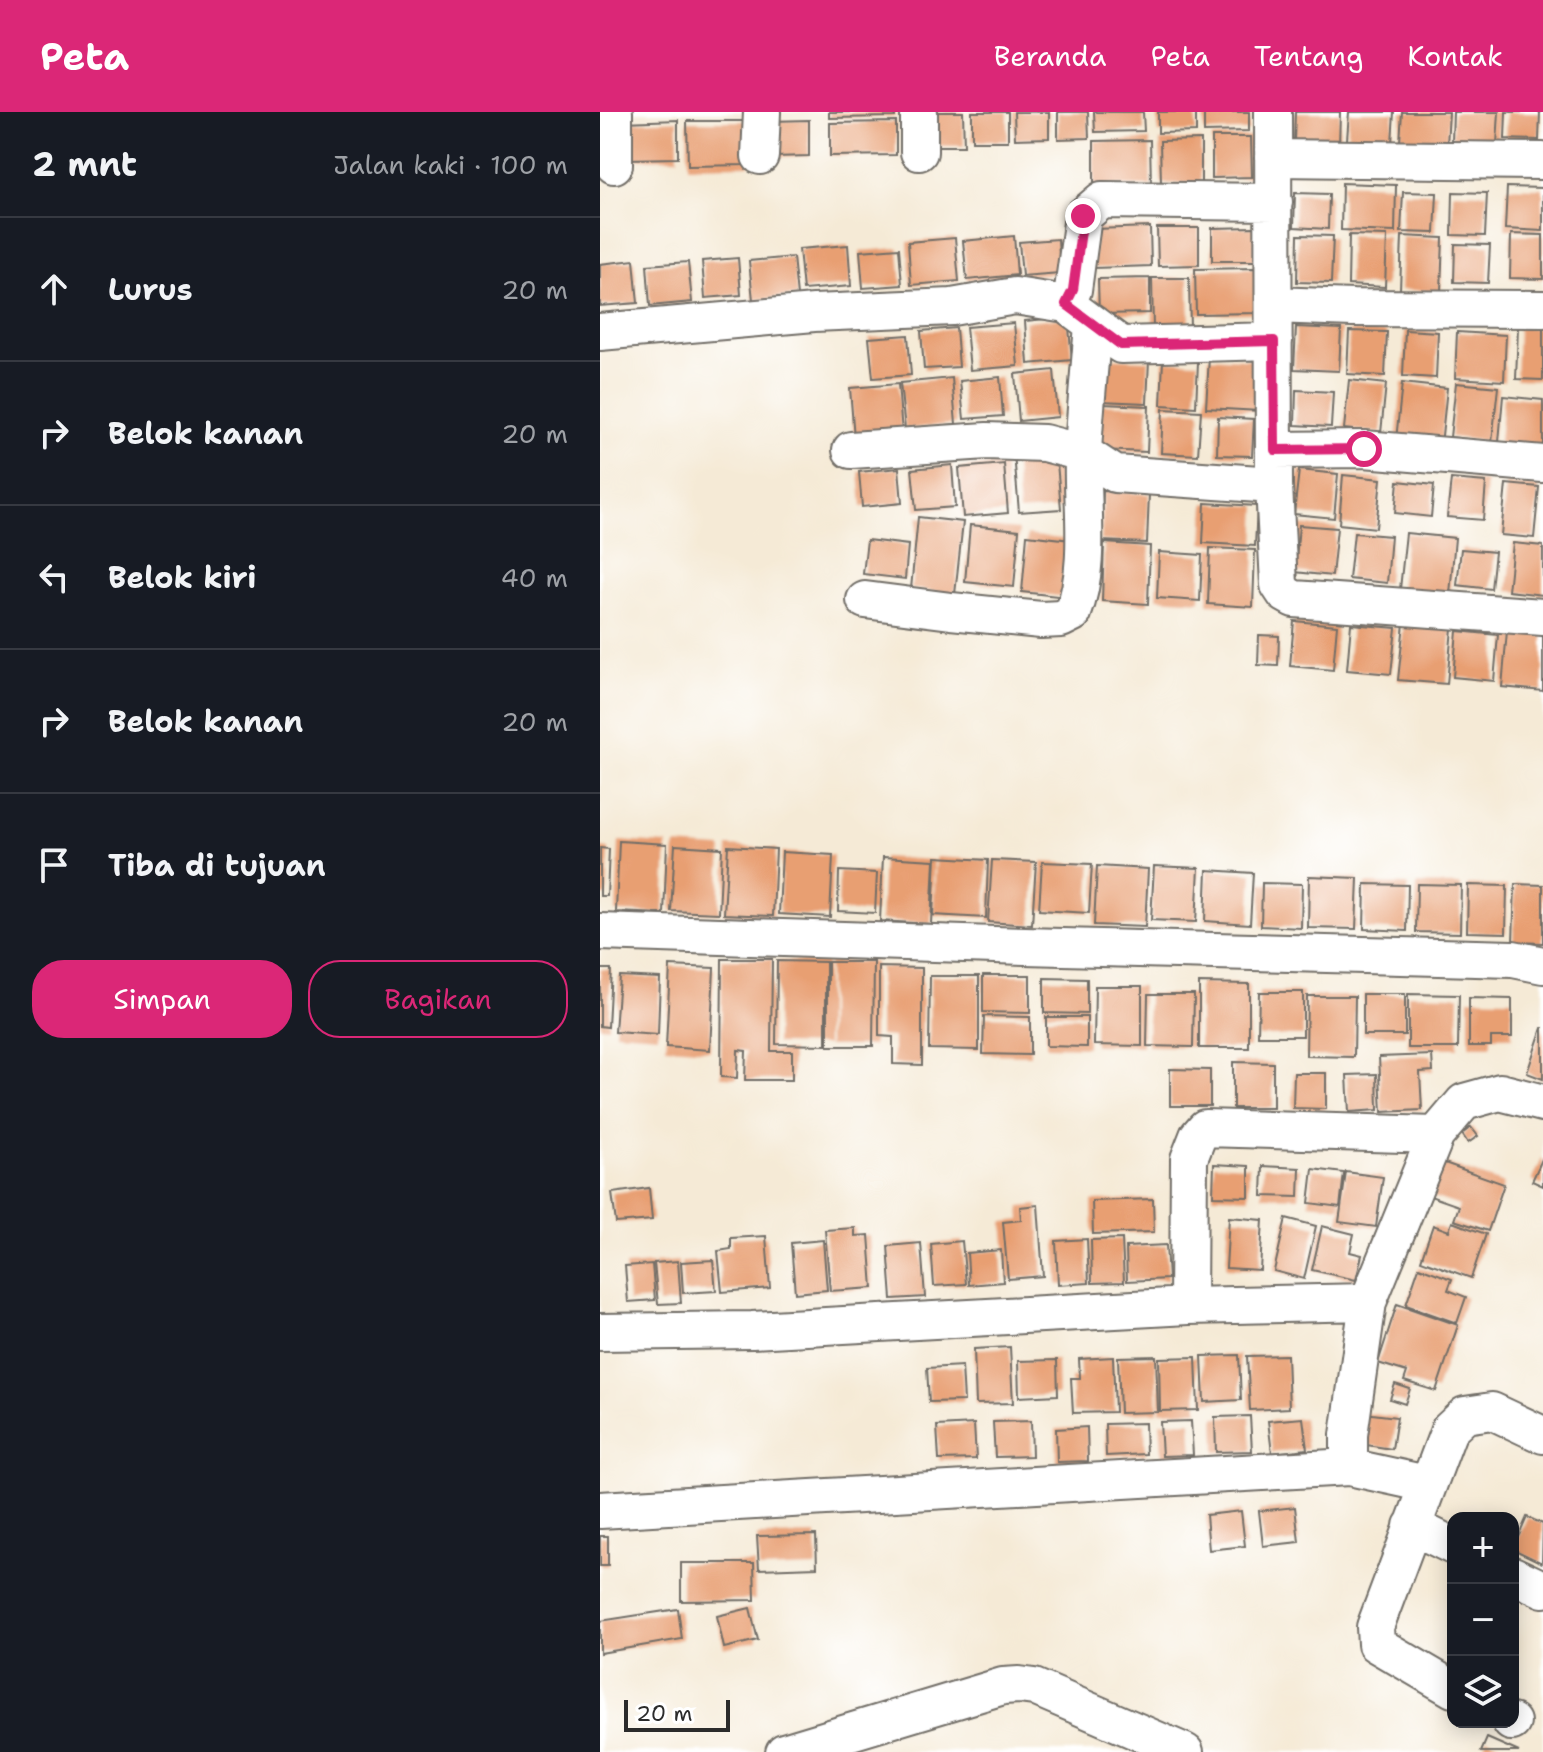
<!DOCTYPE html>
<html lang="id">
<meta charset="utf-8">
<style>
body{margin:0;font-family:"Shantell Sans",sans-serif;background:#20242c;color:#f1f3f6}
.controls{position:absolute;right:24px;bottom:24px;display:grid;overflow:hidden;border-radius:16px;box-shadow:0 4px 20px #0003}
.controls button{width:72px;height:72px;display:grid;place-items:center;padding:0;border:0;border-bottom:2px solid #363941;background:#171b24;color:#f1f3f6;font:40px sans-serif}
.scale{position:absolute;left:24px;bottom:20px;width:106px;box-sizing:border-box;padding-left:8px;border:4px solid #2b2b2b;border-top:0;font-size:22px;line-height:28px;white-space:nowrap;color:#2b2b2b;-webkit-text-stroke:6px #fff;paint-order:stroke}
.stop{position:absolute;width:24px;height:24px;margin:-18px;border:6px solid #db2777;border-radius:50%;background:#fff}
.stop.end{background:#db2777;border-color:#fff;box-shadow:0 2px 8px #0008}
.list{margin:0;padding:0;list-style:none}
h2{display:flex;justify-content:space-between;align-items:center;height:104px;margin:0;padding:0 32px;font-size:34px}
h2 small{font-size:26px;font-weight:400;color:#9ea1a6}
.list li{display:grid;grid-template-columns:52px 1fr auto;gap:24px;align-items:center;box-sizing:border-box;height:144px;padding:0 32px;border-top:2px solid #363941}
.list b{display:block;font-size:30px;white-space:nowrap}
.list em{font-size:26px;font-style:normal;color:#9ea1a6}
.actions{display:flex;gap:16px;padding:24px 32px}
.actions a{flex:1;padding:18px 0;border:2px solid #db2777;border-radius:32px;text-align:center;font-size:28px;color:#db2777}
.actions .main{background:#db2777;color:#fff}
.icon{flex:none;width:44px;height:44px;fill:none;stroke:currentColor;stroke-width:2;stroke-linecap:round;stroke-linejoin:round}
.map{position:relative;flex:none;width:943px;height:1640px;overflow:hidden}
header{display:flex;align-items:center;gap:48px;box-sizing:border-box;height:112px;padding:0 40px;background:#db2777;color:#fff}
header strong{font-size:38px}
nav{display:flex;gap:44px;margin-inline-start:auto;font-size:28px}
main{display:flex}
aside{flex:1;background:#171b24}
.map>svg:first-child{display:block}
.building{fill:#e89f72}
.lines{fill:none;stroke-linecap:round;stroke-linejoin:round}
.minor-casing{stroke:#726e67;stroke-width:40}
.minor{stroke:#fff;stroke-width:36}
.route{stroke:#db2777;stroke-width:10}
</style>
<header>
<strong>Peta</strong>
<nav><a>Beranda</a><a>Peta</a><a>Tentang</a><a>Kontak</a></nav>
</header>
<main>
<aside>
<h2>2 mnt<small>Jalan kaki · 100 m</small></h2>
<ul class="list">
<li><svg class="icon" aria-label="ahead" viewBox="0 0 24 24"><path d="M12 20V5M6 11l6-6 6 6"/></svg><div><b>Lurus</b></div><em>20 m</em></li>
<li><svg class="icon" aria-label="right" viewBox="0 0 24 24"><path d="M7 20v-9h11M14 6l5 5-5 5"/></svg><div><b>Belok kanan</b></div><em>20 m</em></li>
<li><svg class="icon" aria-label="left" viewBox="0 0 24 24"><path d="M17 20v-9H6M10 6l-5 5 5 5"/></svg><div><b>Belok kiri</b></div><em>40 m</em></li>
<li><svg class="icon" aria-label="right" viewBox="0 0 24 24"><path d="M7 20v-9h11M14 6l5 5-5 5"/></svg><div><b>Belok kanan</b></div><em>20 m</em></li>
<li><svg class="icon" aria-label="arrive" viewBox="0 0 24 24"><path d="M6 21V4h12l-3 4 3 4H6"/></svg><div><b>Tiba di tujuan</b></div></li>
</ul>
<div class="actions"><a class="main">Simpan</a><a>Bagikan</a></div>
</aside>
<div class="map">
<svg width="943" height="1640" viewBox="0 0 943 1640">
<rect width="100%" height="100%" fill="#fff"/>
<filter id="ink" filterUnits="userSpaceOnUse"><feTurbulence type="fractalNoise" baseFrequency=".0125" numOctaves="2"/><feDisplacementMap in="SourceGraphic" scale="16" xChannelSelector="R" yChannelSelector="G"/><feConvolveMatrix kernelMatrix="1 2 1 2 8 2 1 2 1" color-interpolation-filters="sRGB"/></filter>
<filter id="wash" filterUnits="userSpaceOnUse"><feTurbulence type="fractalNoise" baseFrequency=".006" numOctaves="4" result="noise"/><feDisplacementMap in="SourceGraphic" scale="32" xChannelSelector="R" yChannelSelector="G"/><feGaussianBlur stdDeviation="1.8" result="paint"/><feColorMatrix in="noise" values="0 0 0 0 0 0 0 0 0 0 0 0 0 0 0 0 0 1.4 0 .05"/><feComposite in="paint" operator="in"/></filter>
<g filter="url(#wash)">
<rect width="100%" height="100%" fill="#f5ead6"/>
<g id="blocks">
<path class="building" d="M229 0H295V5L229 6Z
M326 0H363L364 34H326Z
M372 0H408V29H372Z
M414 0H449V26L415 27Z
M458 0H488L489 26 458 27Z
M494 0H543L544 19 495 20Z
M558 0H596V20L558 21Z
M604 0H649V19L604 20Z
M695 0H740L739 33 694 31Z
M749 0H794L792 31 747 28Z
M802 0H849L847 33 800 30Z
M853 0H899L897 32 852 30Z
M906 0H940L939 28 905 27Z
M78 8V46L25 47 24 10Z
M209 8V44L173 45 172 9Z
M87 9H148L149 53 88 54Z
M296 10V43L230 44V11Z
M612 25H651L652 65 612 66Z
M550 28 551 74H494V29Z
M601 28V71L561 72 560 29Z
M742 71 796 73 795 120 741 118Z
M907 75 943 76V119L905 117Z
M803 80 837 81 835 121 801 120Z
M853 80 887 81 885 124 852 123Z
M695 81 729 82 728 117 694 115Z
M550 115 551 154 494 156V117Z
M655 115V149H612V116Z
M557 116H599V153L558 154Z
M911 122 943 123V167L910 166Z
M698 123 733 124 731 171 697 170Z
M749 123 787 124 785 175 748 173Z
M414 124 417 163 367 168 363 129Z
M802 124 843 126 841 179 800 178Z
M355 126 359 169 311 173 308 130Z
M458 127 460 161 422 164 419 130Z
M855 132 890 133 888 171 854 170Z
M248 133 251 174 203 178 199 137Z
M299 136 302 173 263 176 260 139Z
M193 145 197 184 153 188 149 149Z
M138 146 141 183 105 186 102 149Z
M34 148 38 191 0 194V152Z
M88 150 92 190 50 194 47 153Z
M657 156 658 201 596 202 595 157Z
M550 166V201L499 202 498 167Z
M552 166H589L590 217 553 218Z
M468 205 472 248 428 252 425 209Z
M414 211 418 254 370 258 366 215Z
M696 215 741 217 739 259 694 257Z
M918 215 943 216V268L916 267Z
M356 216 359 255 324 257 321 219Z
M805 218 838 220 836 266 803 264Z
M749 219 787 220 785 264 747 262Z
M857 220 906 223 904 269 855 266Z
M308 223 311 263 273 266 269 226Z
M609 245 663 248 660 299 606 296Z
M504 246 549 248 547 291 501 289Z
M563 248 598 250 596 295 561 293Z
M454 258 458 305 419 309 415 262Z
M400 265 403 304 364 307 360 269Z
M352 266 356 312 305 317 300 271Z
M749 268 786 272 781 321 744 317Z
M802 271 847 276 841 333 796 328Z
M856 271 898 275 892 330 850 325Z
M298 272 302 321 254 326 250 276Z
M696 278 733 280 731 315 695 313Z
M903 284 943 288V346L898 341Z
M502 292 549 294 547 340 501 338Z
M563 297 601 299 598 343 561 341Z
M618 305 654 307 652 344 617 343Z
M456 339 461 397 419 400 414 342Z
M404 352 408 401 363 405 359 356Z
M352 353 355 395 316 398 312 357Z
M299 356 302 391 262 395 259 360Z
M699 358 738 362 734 406 694 402Z
M743 363 781 367 776 416 739 412Z
M851 367 886 370 883 408 847 405Z
M798 369 834 373 831 405 795 401Z
M906 372 939 375 934 426 901 423Z
M503 379 549 382 547 431 501 429Z
M605 391 657 394 655 434 603 431Z
M318 405 363 410 355 482 311 477Z
M370 413 419 418 414 475 365 470Z
M699 413 737 416 732 464 695 460Z
M754 421 791 424 787 471 749 467Z
M806 421 855 426 850 482 800 477Z
M427 423 471 428 466 485 422 480Z
M267 428 308 433 305 467 263 462Z
M504 431 550 434 548 492 502 489Z
M913 431 943 434V483L908 479Z
M610 436 655 438 653 495 608 492Z
M861 437 895 440 891 477 857 473Z
M559 440 602 443 600 489 557 486Z
M694 509 737 513 733 558 690 554Z
M804 511 852 516 847 572 798 568Z
M751 512 796 516 791 562 747 558Z
M857 519 898 523 894 569 853 565Z
M907 519 943 523V579L902 575Z
M659 523 679 524 678 554 658 553Z
M19 729 67 732 64 802 16 800Z
M75 733 122 736 119 801 71 799Z
M128 734 176 737 173 804 124 802Z
M0 736 9 737 7 784H0Z
M182 740 233 743 230 805 179 802Z
M283 745 334 748 331 812 280 809Z
M336 745 388 748 386 806 333 803Z
M392 748 436 750 432 813 388 810Z
M442 750 492 752 489 801 439 798Z
M497 754 548 757 545 815 494 813Z
M554 754 599 756 596 810 551 808Z
M607 758 653 761 650 812 605 809Z
M239 759 277 761 275 801 238 799Z
M709 764 758 766 756 817 708 816Z
M662 771 702 772 701 816 661 814Z
M765 772 808 773 807 819 764 817Z
M817 772 861 773 860 821 816 820Z
M915 772 943 773V831L913 830Z
M868 773 907 774 906 821 867 820Z
M122 847H172L171 939H192V968H145L146 939 138 938 137 966 121 965Z
M177 849 226 850V933L176 932Z
M228 850H274L273 934H228Z
M70 854 114 856 110 938 66 935Z
M279 855 322 856V953L293 952V925L279 924Z
M0 857H11L8 915 0 914Z
M383 863H430V901L383 900Z
M19 864 60 866 58 923 15 920Z
M330 864H379V938L329 937Z
M444 866 487 867V902L444 901Z
M599 871 649 872V936H599Z
M495 874H542V934L494 933Z
M659 880H703V924H658Z
M548 882H594L593 935 547 934Z
M763 882H805V923H763Z
M808 882 859 883 858 936H808Z
M707 884H755L754 945 706 944Z
M869 886 912 887V925H891V934H869Z
M384 904 430 905V943L383 942Z
M446 905H487V935L446 934Z
M942 916H943V967L927 961Z
M832 943 833 959 820 960 822 998 782 1000 779 945Z
M633 950 673 951V996H633Z
M570 957 610 958V994H570Z
M694 961H726V997L693 996Z
M777 962 778 998 749 1000 747 963Z
M871 1015 878 1024 868 1031 862 1022Z
M943 1045V1074L932 1069Z
M839 1049 904 1072 888 1119 854 1108 859 1094 827 1083Z
M614 1052 649 1054V1085L613 1084Z
M663 1054 700 1056 699 1085 662 1084Z
M713 1057 744 1061 740 1095 709 1091Z
M746 1060 783 1065 776 1115 739 1110Z
M49 1076 52 1108 16 1111 12 1081Z
M553 1087 554 1120 493 1122 492 1089Z
M438 1093 443 1164 408 1167 403 1110 421 1108 420 1095Z
M629 1105 663 1108 660 1158 626 1156Z
M686 1106 716 1114 704 1167 674 1159Z
M852 1110 886 1122 871 1166 821 1148 833 1113 849 1119Z
M722 1114 754 1122 750 1140 762 1143 756 1168 712 1158Z
M255 1116V1124L269 1123 273 1176 230 1179 225 1118Z
M166 1124 170 1176 122 1180 118 1139 131 1137V1126Z
M487 1127 489 1171 458 1173 456 1129Z
M522 1127 524 1170 492 1171 491 1128Z
M223 1128 227 1178 195 1181 191 1131Z
M362 1129 366 1172 334 1174 331 1132Z
M321 1131 325 1185 292 1187 288 1134Z
M566 1133 568 1167 527 1169 526 1135Z
M401 1138 403 1170 369 1173 367 1141Z
M113 1148 116 1179 83 1181 81 1150Z
M78 1149 81 1191 58 1192 54 1151Z
M52 1152 55 1188 28 1190 25 1154Z
M819 1155 852 1167 848 1178 866 1185 857 1211 806 1193Z
M797 1192 858 1213 836 1279 804 1269 807 1260 778 1251Z
M410 1235 413 1291 376 1292 374 1237Z
M639 1243 641 1288 604 1290 602 1244Z
M687 1243 689 1296 650 1298 647 1244Z
M556 1244 558 1300 520 1301 518 1245Z
M513 1245 515 1300 473 1301 471 1266H480L479 1247Z
M596 1245 598 1298 560 1299 559 1246Z
M457 1248 458 1283 419 1285 418 1249Z
M362 1254 364 1289 329 1290 327 1256Z
M795 1272 810 1277 805 1292 790 1287Z
M764 1301 797 1305 792 1337 760 1332Z
M650 1304 652 1339 616 1340 615 1305Z
M703 1306 707 1337 672 1341 668 1309Z
M431 1309 432 1344 395 1345 393 1310Z
M591 1309 593 1343 562 1344 560 1310Z
M545 1311 546 1342 506 1344 505 1312Z
M374 1312 376 1347 339 1348 337 1314Z
M487 1315 488 1349 457 1350 456 1317Z
M695 1395 699 1430 663 1434 659 1399Z
M641 1399 645 1434 609 1438 606 1403Z
M927 1405 943 1412 942 1451 913 1437Z
M216 1423 217 1455 159 1457 157 1424Z
M0 1424H8V1454H0Z
M81 1451H154L155 1488 81 1489Z
M150 1496 158 1528 124 1536 117 1504Z
M78 1497 82 1527 0 1541V1509Z
M887 1626 919 1640H881Z"/>
</g>
</g>
<g filter="url(#ink)">
<use href="#blocks" fill-opacity="0" stroke="#726e67" stroke-width="2"/>
<g class="lines">
<g class="minor-casing">
<path id="minor" d="M14 0V53
M319 0V40
M673 0 674 373 679 473 685 482 694 487 943 505
M160 44 162 0
M673 46 943 49
M466 192 473 178 483 104 502 88 674 90
M674 193 753 196 943 197
M0 220 214 201 352 195 415 184 466 192 521 233 674 229
M251 338 387 329 444 331 483 341 515 362 674 373
M675 338 764 337 943 352
M265 488 351 499 441 508 461 507 473 501C492 453 481 392 483 341 485 298 490 255 493 212
M0 820 425 834 913 847 943 853
M588 1194 589 1047 598 1024 605 1016 836 1023
M0 1220 152 1218 588 1194 768 1190
M749 1355V1323L768 1190 836 1023 864 990 900 980 943 991
M0 1398 749 1355 827 1372
M812 1414 853 1434
M913 1463 943 1477
M853 1577 776 1532 775 1515 849 1318 865 1303 892 1299 943 1323
M911 1610H912
M184 1640 403 1574 419 1573 434 1575 585 1640"/>
</g>
<use href="#minor" class="minor"/>
</g>
</g>
<g class="lines" filter="url(#ink)">
<path class="route" d="M483 104 473 178 466 192 521 233 674 229 675 338 764 337"/>
</g>
</svg>
<div class="controls">
<button>+</button>
<button>−</button>
<button><svg class="icon" aria-label="layers" viewBox="0 0 24 24"><path d="M12 4l9 5-9 5-9-5zM3 14l9 5 9-5"/></svg></button>
</div>
<div class="scale">20 m</div>
<div class="stop" style="left:764px;top:337px"></div>
<div class="stop end" style="left:483px;top:104px"></div>
</div>
</main>
